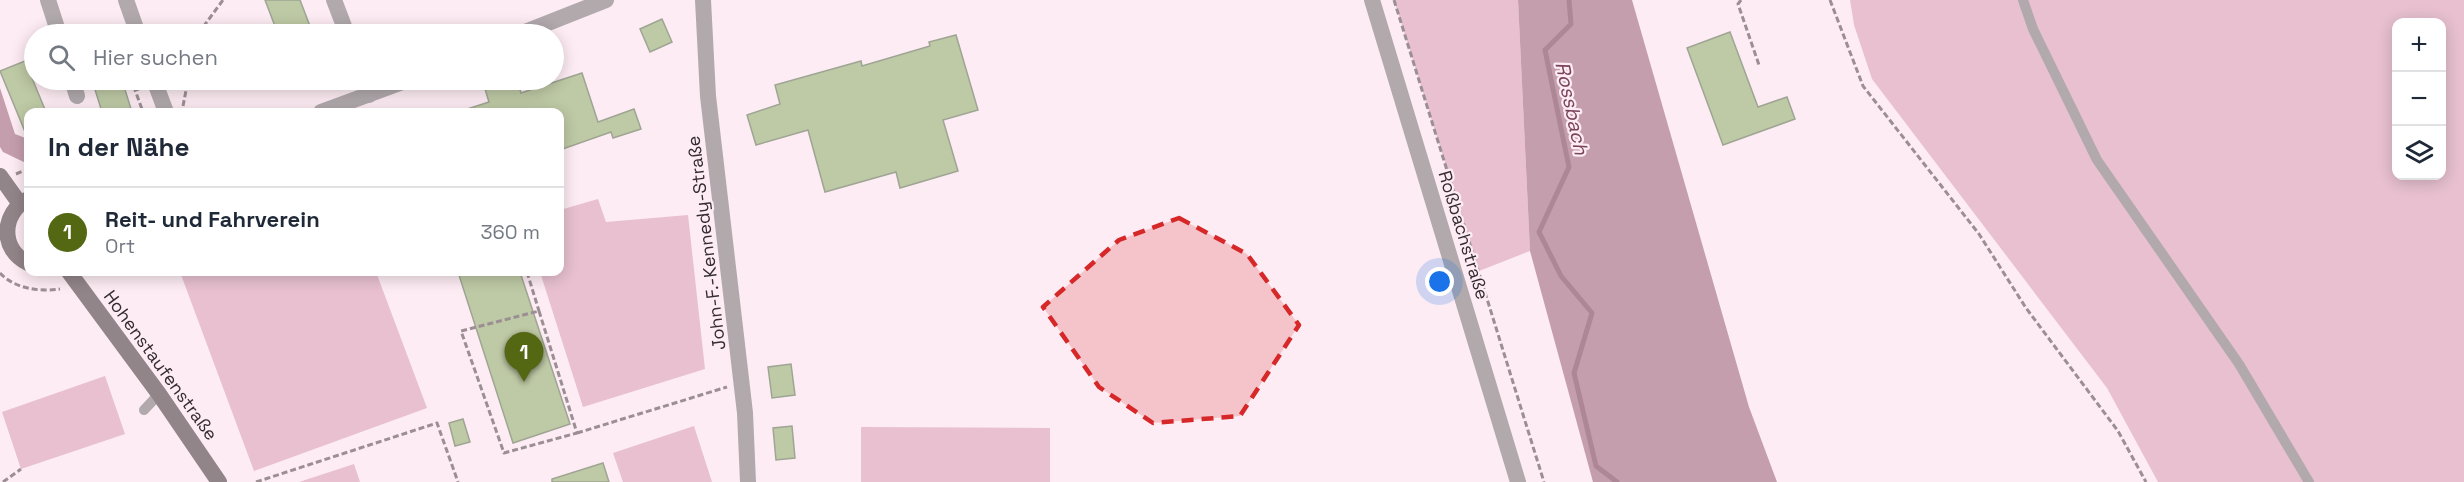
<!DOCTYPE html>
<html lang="de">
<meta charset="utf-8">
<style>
body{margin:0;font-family:"Space Grotesk",sans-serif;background:#f6f6f7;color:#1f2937}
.controls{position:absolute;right:18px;top:18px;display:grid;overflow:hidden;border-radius:12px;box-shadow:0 3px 15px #0003}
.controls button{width:54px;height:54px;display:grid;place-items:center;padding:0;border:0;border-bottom:2px solid #e0e1e3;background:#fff;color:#1f2937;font:30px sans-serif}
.you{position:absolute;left:1440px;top:282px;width:21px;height:21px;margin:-15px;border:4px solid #fff;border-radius:50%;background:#1a73e8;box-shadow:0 0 0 9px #1a73e833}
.badge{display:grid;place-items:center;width:39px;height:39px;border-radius:50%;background:#546712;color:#fff;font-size:20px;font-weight:700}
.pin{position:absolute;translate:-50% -50px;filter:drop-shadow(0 2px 3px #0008)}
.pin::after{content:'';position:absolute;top:32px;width:21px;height:18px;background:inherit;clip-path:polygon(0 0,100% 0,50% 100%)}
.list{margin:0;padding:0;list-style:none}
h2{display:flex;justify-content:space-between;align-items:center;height:78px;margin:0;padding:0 24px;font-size:26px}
h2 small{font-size:20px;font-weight:400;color:#747a83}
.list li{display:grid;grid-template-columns:39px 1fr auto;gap:18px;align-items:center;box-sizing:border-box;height:90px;padding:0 24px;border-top:2px solid #e0e1e3}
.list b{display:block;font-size:22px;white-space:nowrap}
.list p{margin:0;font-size:20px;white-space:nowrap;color:#747a83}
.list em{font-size:20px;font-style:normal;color:#747a83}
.icon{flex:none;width:33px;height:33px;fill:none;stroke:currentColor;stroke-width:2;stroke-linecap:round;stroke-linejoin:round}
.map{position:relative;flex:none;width:2464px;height:482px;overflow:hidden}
.search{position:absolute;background:#fff;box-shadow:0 3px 15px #0003;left:24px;top:24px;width:540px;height:66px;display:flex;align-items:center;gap:15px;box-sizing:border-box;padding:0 21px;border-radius:33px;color:#747a83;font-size:22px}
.panel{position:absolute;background:#fff;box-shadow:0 3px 15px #0003;left:24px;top:108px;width:540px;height:168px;border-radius:12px}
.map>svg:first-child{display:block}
.green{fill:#e8c0d0;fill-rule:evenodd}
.forest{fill:#c59eae}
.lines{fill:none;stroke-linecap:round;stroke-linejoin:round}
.stream{stroke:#ad8796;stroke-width:5}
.building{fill:#bec9a5;stroke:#9fa594;stroke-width:1.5}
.path{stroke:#9c8f94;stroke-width:3;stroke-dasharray:6 3;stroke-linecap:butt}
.service{stroke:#b1a9ac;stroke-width:10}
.minor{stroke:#b1a9ac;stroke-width:16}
.tertiary{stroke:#b1a9ac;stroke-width:16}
.secondary{stroke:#92858a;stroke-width:16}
.marked{fill:#d62828;fill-opacity:0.2;stroke:#d62828;stroke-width:4.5;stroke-dasharray:12 8;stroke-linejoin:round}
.labels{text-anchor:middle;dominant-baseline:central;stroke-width:4.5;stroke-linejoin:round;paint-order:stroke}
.street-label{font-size:18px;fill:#342c2f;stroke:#fdecf3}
.water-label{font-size:20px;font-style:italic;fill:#7a435c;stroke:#fdecf3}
</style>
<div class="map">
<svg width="2464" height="482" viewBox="0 0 2464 482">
<rect width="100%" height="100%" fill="#fdecf3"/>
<path class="green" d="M1394 0H1518L1530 251 1479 271Z
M1850 0H2464V482H2158L2107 388 1872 79 1854 25ZM2396 22H2442V176H2396Z
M598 199 606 222 688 215 705 369 583 407 540 272H560V210Z
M180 272H376L427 408 254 471Z
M105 376 125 434 21 469 2 412Z
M694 426 712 482H623L613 453Z
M861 427 1050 428V482H861Z
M354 464 360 482H299Z"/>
<path class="forest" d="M1518 0H1632L1749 407 1777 482H1593L1530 251Z
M0 88 15 134 28 139V164L3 152 0 147Z"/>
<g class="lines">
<path class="stream" d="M1569 0 1571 24 1545 50 1569 167 1539 232 1561 276 1592 313 1574 373 1596 466 1617 482"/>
</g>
<path class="building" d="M265 0H300L313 34H278Z
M662 19 672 42 650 52 640 29Z
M1730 32 1758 107 1787 97 1795 119 1723 145 1687 48Z
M956 35 978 110 943 120 958 171 900 188 896 172 825 192 808 130 756 145 747 115 780 104 775 85 861 61 862 66 930 46 929 42Z
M25 61 46 112H28V139L0 71Z
M582 73 598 122 634 109 641 129 613 138 611 132 560 150V112H464V110L489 102 485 89 517 80 521 93Z
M92 80H122L132 112H102Z
M458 272H520L570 424 513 443Z
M791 364 795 395 772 398 768 367Z
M463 419 470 442 455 446 449 423Z
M792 426 795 458 776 460 773 428Z
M603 463 609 482H552V479Z"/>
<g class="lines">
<path class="path" d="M1394 0 1544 482
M1741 0 1738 4 1759 65
M1830 0 1863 86 1979 234 2026 308 2118 431 2146 482
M198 34 223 0
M48 84 57 81
M139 89 135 90 143 112
M183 106 188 80
M16 174 28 169
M527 272 539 311
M0 273C15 289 40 292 60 289
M539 311 577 433 504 453 461 331Z
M577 433 727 387
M3 482 21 469
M256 482 437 423 458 482"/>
<path class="service" d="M2023 0 2033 29 2097 160 2239 364 2309 482
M144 410 159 394"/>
<path class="minor" d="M48 0 59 34
M126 0 138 34
M334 0 347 34
M703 0 708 96 745 413 748 482
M72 80 77 96
M154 80 166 112
M364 80 369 95"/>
<path class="tertiary" d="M1372 0 1518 482
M520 34 606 0
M321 112 408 80"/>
<path class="secondary" d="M0 176 20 204
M28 199C1 213 0 250 28 263
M69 272 159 394 219 482"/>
</g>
<path class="marked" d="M1179 218 1247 254 1299 325 1240 416 1153 423 1099 387 1043 307 1119 240Z"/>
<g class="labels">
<g class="street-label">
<text transform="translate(1464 235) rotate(73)">Roßbachstraße</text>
<text transform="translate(706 243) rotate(-97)">John-F.-Kennedy-Straße</text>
<text transform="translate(161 365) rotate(54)">Hohenstaufenstraße</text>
</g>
<g class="water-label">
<text transform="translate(1572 108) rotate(78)">Rossbach</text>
</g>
</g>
</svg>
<div class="controls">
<button>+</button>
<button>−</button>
<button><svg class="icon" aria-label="layers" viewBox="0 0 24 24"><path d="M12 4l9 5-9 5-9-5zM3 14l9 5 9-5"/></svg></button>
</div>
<div class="you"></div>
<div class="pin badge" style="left:524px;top:382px">1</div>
<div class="search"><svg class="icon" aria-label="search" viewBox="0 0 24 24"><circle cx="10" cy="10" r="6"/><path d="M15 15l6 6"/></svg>Hier suchen</div>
<section class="panel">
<h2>In der Nähe<small></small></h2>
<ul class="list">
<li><span class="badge">1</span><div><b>Reit- und Fahrverein</b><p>Ort</p></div><em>360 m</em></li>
</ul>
</section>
</div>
